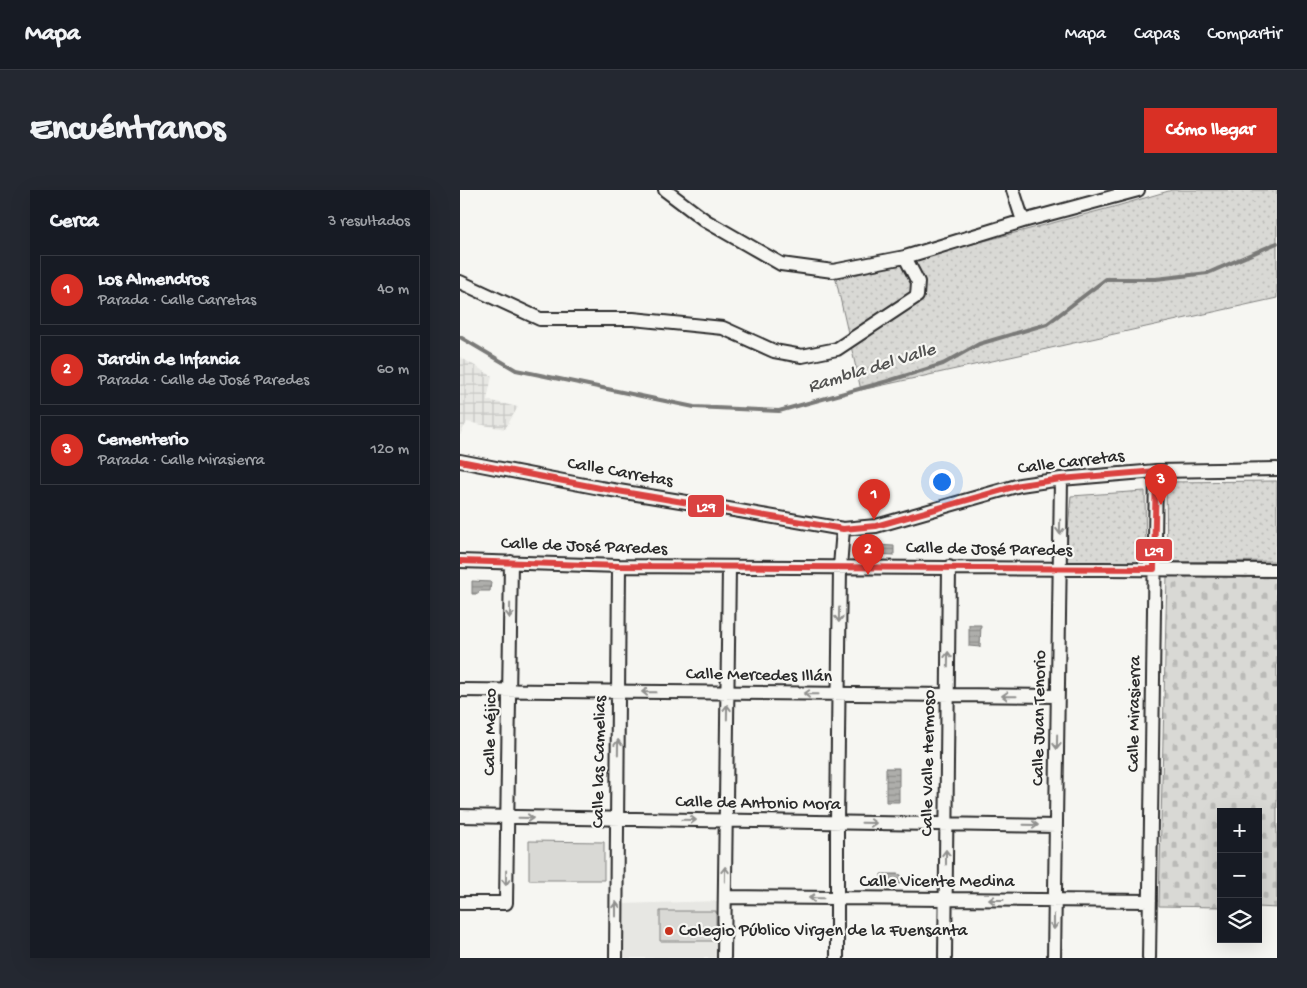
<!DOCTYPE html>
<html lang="es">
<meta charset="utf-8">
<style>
body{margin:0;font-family:"Gochi Hand",sans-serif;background:#242831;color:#f1f3f6}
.controls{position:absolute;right:15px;bottom:15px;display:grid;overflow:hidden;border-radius:0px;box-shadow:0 5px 20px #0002}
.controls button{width:45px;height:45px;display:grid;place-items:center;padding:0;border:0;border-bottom:1px solid #363941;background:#171b24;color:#f1f3f6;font:25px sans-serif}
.you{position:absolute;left:481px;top:291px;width:18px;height:18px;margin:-12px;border:4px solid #fff;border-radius:50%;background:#1a73e8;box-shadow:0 0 0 8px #1a73e833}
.badge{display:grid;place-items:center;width:32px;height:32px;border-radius:50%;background:#d93025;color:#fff;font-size:16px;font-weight:700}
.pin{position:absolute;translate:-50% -41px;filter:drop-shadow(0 1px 2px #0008)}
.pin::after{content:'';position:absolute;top:26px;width:18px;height:15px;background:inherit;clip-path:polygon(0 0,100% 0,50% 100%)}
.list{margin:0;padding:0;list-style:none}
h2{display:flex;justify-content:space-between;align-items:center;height:65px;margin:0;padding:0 20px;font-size:21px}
h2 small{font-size:16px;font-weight:400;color:#9ea1a6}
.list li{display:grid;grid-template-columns:32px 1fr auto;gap:15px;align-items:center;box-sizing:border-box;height:70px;margin:0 10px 10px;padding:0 10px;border:1px solid #363941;border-radius:0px}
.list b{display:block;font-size:19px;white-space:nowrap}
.list p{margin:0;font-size:16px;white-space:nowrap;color:#9ea1a6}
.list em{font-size:16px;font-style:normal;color:#9ea1a6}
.icon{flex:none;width:28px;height:28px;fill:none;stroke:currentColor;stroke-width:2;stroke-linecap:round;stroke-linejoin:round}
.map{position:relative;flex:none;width:817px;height:768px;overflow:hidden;border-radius:0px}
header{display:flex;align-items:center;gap:30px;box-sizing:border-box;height:70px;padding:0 25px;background:#171b24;border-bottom:1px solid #363941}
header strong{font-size:24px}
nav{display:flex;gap:28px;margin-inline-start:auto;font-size:18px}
.intro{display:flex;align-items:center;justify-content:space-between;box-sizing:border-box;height:120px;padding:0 30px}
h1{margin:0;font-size:35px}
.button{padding:12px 22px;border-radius:0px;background:#d93025;color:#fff;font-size:18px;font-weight:700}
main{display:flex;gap:30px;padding:0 30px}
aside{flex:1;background:#171b24;border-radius:0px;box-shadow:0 5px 20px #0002}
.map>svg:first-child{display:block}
.built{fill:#e7e7e3}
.industrial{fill:url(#industrial-grid)}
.green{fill:url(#green-dots);stroke:#828280}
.cemetery{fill:url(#cemetery-stones);stroke:#828280}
.pitch{fill:#d9d9d5;stroke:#828280}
.water{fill:url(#water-rules);stroke:#7a7a78}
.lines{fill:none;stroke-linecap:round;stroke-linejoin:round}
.stream{stroke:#7a7a78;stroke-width:4}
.minor-casing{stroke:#2b2b2b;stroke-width:16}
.minor{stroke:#f6f6f2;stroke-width:12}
.bus-1-casing{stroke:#f6f6f2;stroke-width:10}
.bus-1{stroke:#da4241;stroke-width:6}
.oneway{stroke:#90908e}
.poi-dot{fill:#c8321e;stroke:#f6f6f2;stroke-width:2}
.labels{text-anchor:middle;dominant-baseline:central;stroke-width:4.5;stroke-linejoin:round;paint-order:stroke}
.street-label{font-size:18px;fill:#2b2b2b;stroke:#f6f6f2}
.poi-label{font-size:18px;fill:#2b2b2b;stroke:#f6f6f2;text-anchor:start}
.water-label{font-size:19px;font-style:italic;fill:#525251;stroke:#f6f6f2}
.line-badge{stroke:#f6f6f2;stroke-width:2}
.badge-label{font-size:14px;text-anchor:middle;font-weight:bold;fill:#fff}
</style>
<header>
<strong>Mapa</strong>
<nav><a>Mapa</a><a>Capas</a><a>Compartir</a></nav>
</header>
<div class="intro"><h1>Encuéntranos</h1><a class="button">Cómo llegar</a></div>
<main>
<aside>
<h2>Cerca<small>3 resultados</small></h2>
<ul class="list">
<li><span class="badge">1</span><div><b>Los Almendros</b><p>Parada · Calle Carretas</p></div><em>40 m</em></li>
<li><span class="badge">2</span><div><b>Jardin de Infancia</b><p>Parada · Calle de José Paredes</p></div><em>60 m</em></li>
<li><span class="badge">3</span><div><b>Cementerio</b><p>Parada · Calle Mirasierra</p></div><em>120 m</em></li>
</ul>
</aside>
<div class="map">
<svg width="817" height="768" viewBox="0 0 817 768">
<defs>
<pattern id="industrial-grid" width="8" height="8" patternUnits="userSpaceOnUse" patternTransform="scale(1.25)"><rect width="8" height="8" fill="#e7e7e3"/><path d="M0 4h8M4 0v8" fill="none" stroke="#c6c6c3"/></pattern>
<pattern id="green-dots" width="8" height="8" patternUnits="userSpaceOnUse" patternTransform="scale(1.25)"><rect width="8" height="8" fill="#d9d9d5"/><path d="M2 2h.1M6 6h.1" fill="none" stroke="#babab7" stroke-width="1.8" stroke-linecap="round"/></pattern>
<pattern id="cemetery-stones" width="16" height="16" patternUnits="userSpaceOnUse" patternTransform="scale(1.25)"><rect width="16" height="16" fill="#d9d9d5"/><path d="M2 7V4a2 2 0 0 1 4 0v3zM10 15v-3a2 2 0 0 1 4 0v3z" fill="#babab7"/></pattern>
<pattern id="water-rules" width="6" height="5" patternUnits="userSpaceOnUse" patternTransform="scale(1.25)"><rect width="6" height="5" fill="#aeaeab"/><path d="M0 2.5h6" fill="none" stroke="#8e8e8b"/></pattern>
</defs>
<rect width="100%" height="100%" fill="#f6f6f2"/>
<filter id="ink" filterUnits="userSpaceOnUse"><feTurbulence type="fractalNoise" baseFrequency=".02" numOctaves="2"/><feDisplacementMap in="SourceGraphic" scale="10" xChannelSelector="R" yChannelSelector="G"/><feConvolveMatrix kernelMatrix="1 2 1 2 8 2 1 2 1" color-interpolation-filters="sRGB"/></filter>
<g filter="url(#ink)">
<path class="built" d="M259 711 258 768H159L160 714Z"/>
<path class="industrial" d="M0 167 32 186 27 210 58 217 45 239 7 232 0 245Z"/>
<path class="green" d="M712 0H817V108L401 200 376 90 657 16Z
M817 291V371L707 372 706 292Z
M685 301 686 374 605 373 611 306Z"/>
<path class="cemetery" d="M707 385 817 386V718L798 717V622H761V717L699 716Z"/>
<path class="pitch" d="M69 651 144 652V690H69Z
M200 721H256V751H200Z"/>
<path class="water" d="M416 355 434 356V365L413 364 411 360 412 357Z
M12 391 31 392 30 401H19L18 404H12Z
M509 435H521L520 457 509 456Z
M426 578H439V612H426Z
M421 684H437L441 685 443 688 441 693 437 695 421 694Z"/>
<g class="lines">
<path class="stream" d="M0 147 56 180 234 217 319 221 428 191 483 174 519 154 587 134 646 89H696L748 83 817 53"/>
<g class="minor-casing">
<path id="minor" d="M205 0 246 31 321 74 373 81 445 67 563 31 678 0
M553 0 563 31
M0 92 80 129H173L263 138 314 161 342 166 377 159 457 106 458 92 445 67
M0 271 140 298 251 316 383 339 416 336 560 295 601 289 696 281 817 279
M0 371 159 376 817 380
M0 500 597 506
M0 626 596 636
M265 707 690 711
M0 713H46L51 372
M156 768 159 376
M264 768 269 377
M377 768V632L380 377 383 339
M485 768 489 377
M594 768 601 289
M689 768 696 281"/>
</g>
<use href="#minor" class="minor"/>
<g class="bus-1-casing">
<path id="bus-1" d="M0 271 140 298 383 339 416 336 560 295 601 289 696 281 694 379 159 376 0 371"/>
</g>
<use href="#bus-1" class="bus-1"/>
</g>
<defs><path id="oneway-shaft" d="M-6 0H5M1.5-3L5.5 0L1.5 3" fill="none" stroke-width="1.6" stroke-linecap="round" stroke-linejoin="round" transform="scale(1.25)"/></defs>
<g class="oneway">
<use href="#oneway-shaft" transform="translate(600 337) rotate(91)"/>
<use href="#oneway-shaft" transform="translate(50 421) rotate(91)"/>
<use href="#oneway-shaft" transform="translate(379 425) rotate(91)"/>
<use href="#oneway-shaft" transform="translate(488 469) rotate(-89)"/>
<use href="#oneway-shaft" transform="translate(189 502) rotate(-179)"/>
<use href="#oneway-shaft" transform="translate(351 504) rotate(-179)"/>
<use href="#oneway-shaft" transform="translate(549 506) rotate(-179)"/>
<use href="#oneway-shaft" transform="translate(267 522) rotate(-89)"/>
<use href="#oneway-shaft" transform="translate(597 552) rotate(91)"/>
<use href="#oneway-shaft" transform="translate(158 557) rotate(-89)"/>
<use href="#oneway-shaft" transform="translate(66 628) rotate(1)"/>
<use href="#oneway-shaft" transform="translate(229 630) rotate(1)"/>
<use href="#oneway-shaft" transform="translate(409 633) rotate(1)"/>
<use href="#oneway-shaft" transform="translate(571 635) rotate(1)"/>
<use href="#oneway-shaft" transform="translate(486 667) rotate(-90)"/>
<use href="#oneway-shaft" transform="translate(265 684) rotate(-89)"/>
<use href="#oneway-shaft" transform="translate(46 688) rotate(91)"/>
<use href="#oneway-shaft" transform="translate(356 708) rotate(-179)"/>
<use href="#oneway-shaft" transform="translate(536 710) rotate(-180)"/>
<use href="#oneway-shaft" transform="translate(156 719) rotate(-90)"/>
<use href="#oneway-shaft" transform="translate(594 732) rotate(90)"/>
</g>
</g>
<circle class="poi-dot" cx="209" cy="741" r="5"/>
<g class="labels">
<g class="street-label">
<text transform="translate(611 273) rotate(-7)">Calle Carretas</text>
<text transform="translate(160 283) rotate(10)">Calle Carretas</text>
<text transform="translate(124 357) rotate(2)">Calle de José Paredes</text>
<text transform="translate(529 360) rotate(1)">Calle de José Paredes</text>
<text transform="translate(299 486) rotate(1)">Calle Mercedes Illán</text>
<text transform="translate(675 524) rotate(-89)">Calle Mirasierra</text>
<text transform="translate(580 528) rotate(-89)">Calle Juan Tenorio</text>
<text transform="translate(31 542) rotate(-89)">Calle Méjico</text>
<text transform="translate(140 572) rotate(-89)">Calle las Camelias</text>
<text transform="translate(469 573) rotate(-89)">Calle Valle Hermoso</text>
<text transform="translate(298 614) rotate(1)">Calle de Antonio Mora</text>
<text x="477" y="692">Calle Vicente Medina</text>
</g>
<g class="poi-label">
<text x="219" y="741">Colegio Público Virgen de la Fuensanta</text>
</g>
<g class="water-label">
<text transform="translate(412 179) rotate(-17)">Rambla del Valle</text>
</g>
</g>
<g class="line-badge">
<rect x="227" y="304" width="38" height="24" rx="5" fill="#da4241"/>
<rect x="675" y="348" width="38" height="24" rx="5" fill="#da4241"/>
</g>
<g class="badge-label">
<text x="246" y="321">L29</text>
<text x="694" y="365">L29</text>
</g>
</svg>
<div class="controls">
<button>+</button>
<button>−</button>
<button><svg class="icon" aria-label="layers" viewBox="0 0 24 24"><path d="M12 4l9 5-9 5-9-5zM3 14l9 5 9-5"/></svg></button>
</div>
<div class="you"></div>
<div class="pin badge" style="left:414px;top:330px">1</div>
<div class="pin badge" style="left:408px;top:385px">2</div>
<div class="pin badge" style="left:701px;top:315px">3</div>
</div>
</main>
